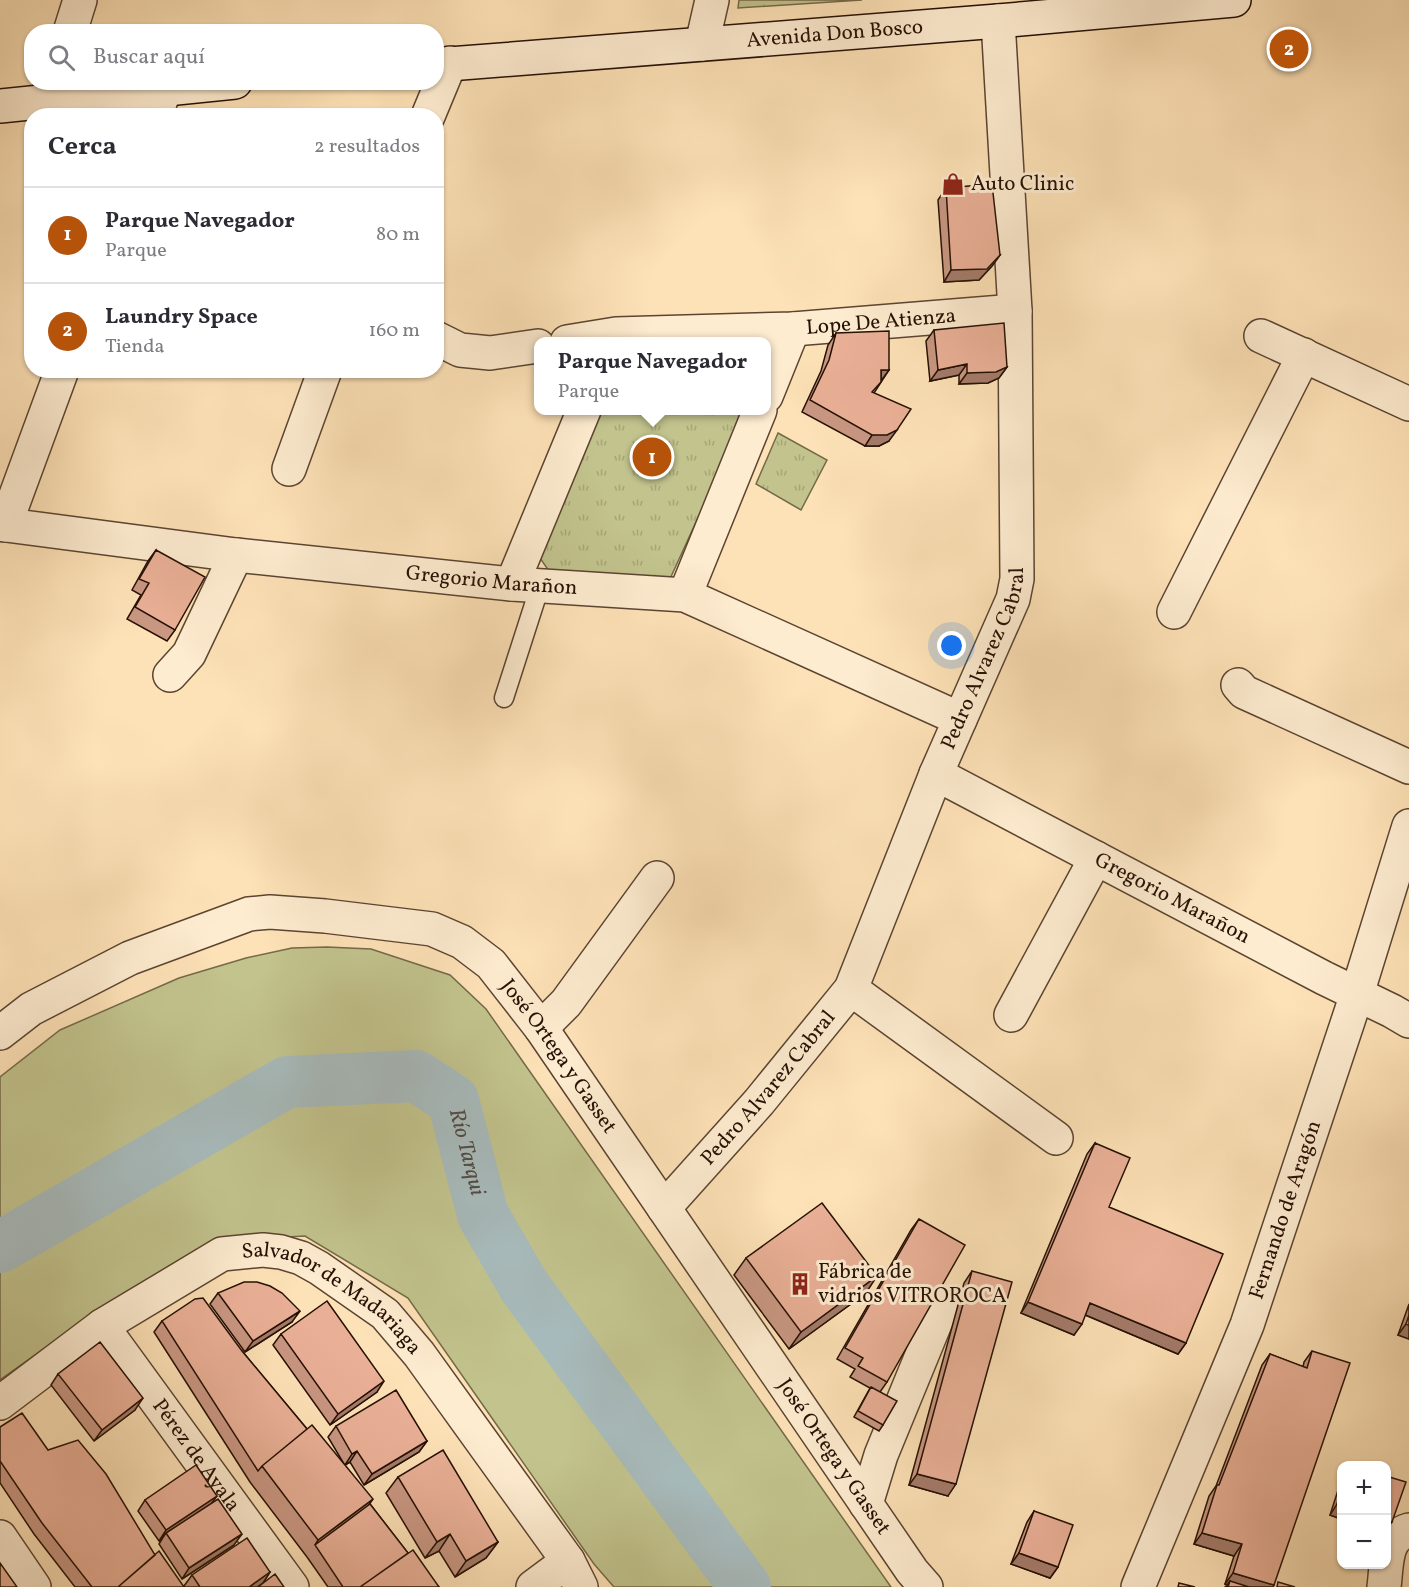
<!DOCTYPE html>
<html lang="es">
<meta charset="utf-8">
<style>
body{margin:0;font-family:Vollkorn,serif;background:#f2f2f3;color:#2b2b33}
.controls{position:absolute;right:18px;bottom:18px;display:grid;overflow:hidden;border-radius:12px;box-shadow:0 2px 4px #0004}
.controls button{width:54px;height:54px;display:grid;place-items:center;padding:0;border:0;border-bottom:2px solid #e1e1e2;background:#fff;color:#2b2b33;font:30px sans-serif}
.you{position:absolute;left:952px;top:646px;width:21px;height:21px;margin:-15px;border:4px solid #fff;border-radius:50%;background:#1a73e8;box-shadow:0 0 0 9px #1a73e833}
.badge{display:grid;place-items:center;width:39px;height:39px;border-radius:50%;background:#b45309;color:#fff;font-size:20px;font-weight:700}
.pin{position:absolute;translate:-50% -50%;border:3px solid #fff;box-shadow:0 2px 6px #0006}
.popup{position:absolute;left:534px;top:337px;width:237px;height:78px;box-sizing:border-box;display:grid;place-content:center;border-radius:12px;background:#fff;filter:drop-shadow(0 2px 4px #0005);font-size:20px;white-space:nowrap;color:#7c7c81}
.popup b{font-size:22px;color:#2b2b33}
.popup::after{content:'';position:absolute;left:50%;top:100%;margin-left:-12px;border:12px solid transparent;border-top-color:#fff}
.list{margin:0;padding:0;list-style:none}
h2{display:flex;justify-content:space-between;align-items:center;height:78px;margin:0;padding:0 24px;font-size:26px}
h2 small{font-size:20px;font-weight:400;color:#7c7c81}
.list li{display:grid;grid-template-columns:39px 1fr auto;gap:18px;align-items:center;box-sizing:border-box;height:96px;padding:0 24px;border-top:2px solid #e1e1e2}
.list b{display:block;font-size:22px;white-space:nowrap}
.list p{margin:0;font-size:20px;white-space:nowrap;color:#7c7c81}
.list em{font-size:20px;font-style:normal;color:#7c7c81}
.icon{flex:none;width:33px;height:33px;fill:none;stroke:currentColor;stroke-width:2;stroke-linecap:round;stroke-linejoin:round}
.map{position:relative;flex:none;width:1409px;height:1587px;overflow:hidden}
.search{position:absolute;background:#fff;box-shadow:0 2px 4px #0004;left:24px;top:24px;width:420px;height:66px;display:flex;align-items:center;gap:15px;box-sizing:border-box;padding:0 21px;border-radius:24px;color:#7c7c81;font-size:22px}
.panel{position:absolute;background:#fff;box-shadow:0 2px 4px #0004;left:24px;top:108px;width:420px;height:270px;border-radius:24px}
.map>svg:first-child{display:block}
.grass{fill:#c2c38d;stroke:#746a48;stroke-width:1.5}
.park{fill:url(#park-tufts);stroke:#746a48;stroke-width:1.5}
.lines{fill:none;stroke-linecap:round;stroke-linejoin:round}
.river{stroke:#a7babb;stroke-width:52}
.lane-casing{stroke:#5b4431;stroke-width:21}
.street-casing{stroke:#5b4431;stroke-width:36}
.secondary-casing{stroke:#251004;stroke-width:36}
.lane{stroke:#feecd0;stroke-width:18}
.street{stroke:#feecd0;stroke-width:33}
.secondary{stroke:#feecd0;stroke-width:33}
.wall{fill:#c99782;stroke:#251004;stroke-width:1.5}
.shaded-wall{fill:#a47b6a;stroke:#251004;stroke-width:1.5}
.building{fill:#eab097;stroke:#251004;stroke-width:1.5}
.labels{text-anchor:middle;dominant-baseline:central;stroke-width:6;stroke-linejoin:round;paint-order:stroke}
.street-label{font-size:21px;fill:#251004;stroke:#feecd0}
.poi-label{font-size:21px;fill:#251004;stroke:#feecd0;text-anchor:start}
.water-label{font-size:22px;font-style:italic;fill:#524c44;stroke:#feecd0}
</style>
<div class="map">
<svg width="1409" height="1587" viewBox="0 0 1409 1587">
<defs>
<pattern id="park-tufts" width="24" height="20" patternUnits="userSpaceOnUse" patternTransform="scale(1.5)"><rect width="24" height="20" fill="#c2c38d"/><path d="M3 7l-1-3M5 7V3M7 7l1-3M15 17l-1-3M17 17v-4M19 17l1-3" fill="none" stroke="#a7a678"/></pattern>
</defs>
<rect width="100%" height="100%" fill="#fee2b7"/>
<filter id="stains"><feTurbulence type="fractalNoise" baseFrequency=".00333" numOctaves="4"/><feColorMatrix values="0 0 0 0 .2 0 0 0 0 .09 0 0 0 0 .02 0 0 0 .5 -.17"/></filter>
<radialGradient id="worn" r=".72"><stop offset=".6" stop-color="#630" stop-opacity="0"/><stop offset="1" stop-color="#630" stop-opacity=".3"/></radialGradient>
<path class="grass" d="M327 947 371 949 450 975 486 1009 891 1587H614L594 1564 408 1298 305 1236 216 1241 94 1313 0 1380V1077L60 1030 179 978 246 958 292 948Z"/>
<path class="park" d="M739 0H862L738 8Z
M600 411H747L669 581 549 571 535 551Z
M778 433 827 460 801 510 756 484Z"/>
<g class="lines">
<path class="river" id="s1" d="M0 1247 287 1082 416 1076 453 1100 483 1215 524 1286 745 1587"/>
<g class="lane-casing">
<path id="lane" d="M504 698 540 586"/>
</g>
<g class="street-casing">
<g id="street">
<path d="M70 32 80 0"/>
<path d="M702 44 712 0"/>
<path d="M155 116 165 89"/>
<path d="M428 116 450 63"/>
<path d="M1261 336 1409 404"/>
<path d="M436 338 460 350 490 353 538 346"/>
<path id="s2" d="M567 342 616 334 793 329 1015 311"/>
<path d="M766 396 793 329"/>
<path d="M289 469 325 370"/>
<path id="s3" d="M0 524 236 555 512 584 685 595 960 719"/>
<path d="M5 525 62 370"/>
<path d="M512 584 584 410"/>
<path d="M685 595 760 410"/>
<path d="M1174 612 1304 355"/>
<path d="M170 675 189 654 236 555"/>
<path d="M1238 685 1244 692 1409 767"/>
<path id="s4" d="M936 774 1324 978 1392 1011 1409 1021"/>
<path d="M851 989 1056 1138"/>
<path d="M1011 1015 1096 858"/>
<path d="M541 1028 566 1003 657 878"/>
<path id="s5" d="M0 1033 31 1009 130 958 249 914 270 912 325 916 432 929 462 942 491 964 541 1028 912 1571 926 1587"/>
<path id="s6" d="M664 1208 759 1102 851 989 936 774 1013 599 1017 579 1015 311 998 21"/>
<path id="s7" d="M102 1326 292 1587"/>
<path id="s8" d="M0 1403 102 1326 222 1254 263 1250 281 1252 301 1258 319 1268 385 1314 419 1354 568 1561 581 1587"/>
<path d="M866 1504 881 1455 943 1304"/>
<path d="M0 1537 34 1587"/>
<path d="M533 1587 568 1561"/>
<path id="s9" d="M1138 1587 1247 1325 1357 994 1409 826"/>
<path d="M1384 1587C1387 1565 1384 1537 1409 1530"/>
</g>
</g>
<g class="secondary-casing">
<g id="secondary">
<path id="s10" d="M436 65 998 21 1234 0"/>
<path d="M0 106 235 82"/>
</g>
</g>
<use href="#lane" class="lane"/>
<use href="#street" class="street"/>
<use href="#secondary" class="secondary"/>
</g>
<path class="wall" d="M946 188 1000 255 992 266 979 280 944 282 938 200Z
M934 330 1007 367 999 378 988 383 959 384V375L930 381 926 341Z
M836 333 889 370 874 393 889 441 879 446H865L802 412 821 371 828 345Z
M156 550 175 630 167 641 127 619 141 595 132 590 148 561Z
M1095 1143 1109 1207 1186 1343 1178 1354 1085 1315 1074 1335 1021 1313 1087 1154Z
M919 1219 887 1382 880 1392 883 1425 879 1431 854 1417 870 1388 850 1377 855 1369 837 1359 911 1230Z
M746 1258 866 1293 789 1349 734 1275Z
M972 1271 948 1496 909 1485 964 1283Z
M218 1293 292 1322 245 1352 210 1304Z
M1409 1304V1339L1398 1335Z
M162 1321 242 1351 307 1429 344 1464 328 1437 336 1426 427 1441 419 1452 364 1485 350 1462 345 1465 370 1504 408 1553 439 1587H328L307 1557 250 1482 154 1332Z
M281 1334 377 1392 330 1425 273 1345Z
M1312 1351 1273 1587H1225L1227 1585 1225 1584 1234 1556 1194 1544 1209 1496 1216 1486 1262 1365 1270 1354 1303 1367 1304 1362Z
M58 1374 135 1410 94 1441 51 1385Z
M0 1427 48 1450 155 1555 184 1587H75L34 1534 0 1483Z
M398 1477 498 1542 486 1558 455 1577 439 1551 425 1558 386 1493Z
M1341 1481V1519L1330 1515Z
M145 1500 212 1502 234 1545 182 1579 159 1544 162 1539 159 1541 138 1511Z
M1034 1511 1058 1567 1050 1578 1011 1564 1027 1522Z
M270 1572 263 1583 257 1587H185L184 1586 192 1575Z"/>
<path class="shaded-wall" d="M1000 255 992 266 979 280 944 282 951 270Z
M967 364 959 375 930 381 938 370Z
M1007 367 999 378 988 383 959 384 967 373Z
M881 370H889L881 381Z
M897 430 889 441 879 446H865L872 435Z
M877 1276 866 1293 789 1349 801 1332Z
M1028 1302 1082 1324 1074 1335 1021 1313Z
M1090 1303 1186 1343 1178 1354 1083 1314Z
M300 1311 292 1322 245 1352 253 1341Z
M1406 1324 1409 1325V1339L1398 1335Z
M384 1381 377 1392 330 1425 338 1414Z
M143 1398 135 1410 94 1441 102 1430Z
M427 1441 419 1452 364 1485 372 1474Z
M357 1451 350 1462 345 1465 352 1454Z
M917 1474 956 1484 948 1496 909 1485Z
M217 1496 209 1507 166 1533 162 1539 159 1541 166 1530Z
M373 1499 362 1515 315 1545 318 1540Z
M1337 1504 1341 1505V1519L1330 1515Z
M1386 1521 1392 1522 1386 1530Z
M1202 1533 1242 1544 1234 1556 1194 1544Z
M242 1534 234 1545 182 1579 189 1568Z
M450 1534 439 1551 425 1558 437 1542Z
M498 1542 486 1558 455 1577 466 1561Z
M1019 1553 1058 1567 1050 1578 1011 1564Z
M270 1572 263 1583 257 1587H249Z
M1233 1573 1274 1585 1273 1587H1235L1230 1581 1227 1585 1225 1584Z"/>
<path class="building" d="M992 184 1000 255 987 269 951 270 946 188Z
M1004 323 1007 367 996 372 967 373V364L938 370 934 330Z
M889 331V370H881V382L872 392 911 409 897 430 887 435H872L810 400 829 360 836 333Z
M156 550 205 577 175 630 135 607 149 583 139 579Z
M1095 1143 1130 1158 1109 1207 1223 1254 1186 1343 1090 1303 1082 1324 1028 1302Z
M822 1203 877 1276 801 1332 746 1258Z
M919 1219 965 1245 887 1382 858 1366 863 1358 845 1348Z
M972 1271 1012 1282 956 1484 917 1474Z
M244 1282H257L270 1286 282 1293 300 1311 253 1341 218 1293Z
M203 1298 242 1351 307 1429 262 1466 258 1471 162 1321 195 1299Z
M327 1301 384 1381 338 1414 281 1334Z
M1409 1315V1325L1406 1324Z
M100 1342 143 1398 102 1430 58 1374Z
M1312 1351 1350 1363 1274 1585 1233 1573 1242 1544 1202 1533 1217 1485H1219L1270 1354 1307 1368Z
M871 1387 897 1401 883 1425 858 1411Z
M396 1390 427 1441 372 1474 357 1451 352 1454 336 1426Z
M22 1413 48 1450 78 1440 106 1474 155 1555 118 1587H92L42 1523 0 1461V1427Z
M312 1425 373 1499 318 1540 262 1466Z
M443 1450 498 1542 466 1561 450 1534 437 1542 398 1477Z
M196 1465 217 1496 166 1530 145 1500Z
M1386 1476 1406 1482 1392 1522 1386 1521Z
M1341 1492V1505L1337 1504Z
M218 1499 242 1534 189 1568 166 1533Z
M370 1504 408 1553 360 1587H343L315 1545Z
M1034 1511 1073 1525 1058 1567 1019 1553Z
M247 1538 270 1572 249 1587H200L192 1575Z
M413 1550 439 1587H360Z
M159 1551 184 1587H118Z
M0 1563 17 1587H0Z
M275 1574 284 1587H258Z
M1230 1581 1249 1587H1228Z
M1278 1582 1295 1587H1277Z
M1179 1583 1195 1587H1178Z"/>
<defs>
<g id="shop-bare" transform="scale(1.8)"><path d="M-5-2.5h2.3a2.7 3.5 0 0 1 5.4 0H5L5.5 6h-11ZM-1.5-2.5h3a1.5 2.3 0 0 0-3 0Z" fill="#8f2418" stroke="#feecd0" stroke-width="2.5" paint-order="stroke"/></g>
<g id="building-bare" transform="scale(1.8)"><path d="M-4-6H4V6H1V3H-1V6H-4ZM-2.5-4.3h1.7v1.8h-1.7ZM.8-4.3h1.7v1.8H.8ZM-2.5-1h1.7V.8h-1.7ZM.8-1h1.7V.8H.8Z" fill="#8f2418" stroke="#feecd0" stroke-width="2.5" paint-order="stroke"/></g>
</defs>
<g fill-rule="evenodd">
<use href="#shop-bare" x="953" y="184"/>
<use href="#building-bare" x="800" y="1284"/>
</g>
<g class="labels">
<g class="street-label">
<text stroke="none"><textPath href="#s10" startOffset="400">Avenida Don Bosco</textPath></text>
<text stroke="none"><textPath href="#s2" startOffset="315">Lope De Atienza</textPath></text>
<text stroke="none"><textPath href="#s3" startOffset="495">Gregorio Marañon</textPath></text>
<text stroke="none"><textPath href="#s6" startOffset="645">Pedro Alvarez Cabral</textPath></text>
<text stroke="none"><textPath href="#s4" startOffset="267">Gregorio Marañon</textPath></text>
<text stroke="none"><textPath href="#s5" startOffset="645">José Ortega y Gasset</textPath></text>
<text stroke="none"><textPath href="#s6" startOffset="159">Pedro Alvarez Cabral</textPath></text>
<text stroke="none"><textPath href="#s9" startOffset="405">Fernando de Aragón</textPath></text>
<text stroke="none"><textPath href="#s8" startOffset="393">Salvador de Madariaga</textPath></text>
<text stroke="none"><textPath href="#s7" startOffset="160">Pérez de Ayala</textPath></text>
<text stroke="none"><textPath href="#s5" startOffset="1131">José Ortega y Gasset</textPath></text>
</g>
<g class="poi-label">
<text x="971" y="184">Auto Clinic</text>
<text x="818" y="1272">Fábrica de<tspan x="818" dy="24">vidrios VITROROCA</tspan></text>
</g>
<g class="water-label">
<text stroke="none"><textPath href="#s1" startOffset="558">Río Tarqui</textPath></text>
</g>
</g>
<rect width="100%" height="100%" filter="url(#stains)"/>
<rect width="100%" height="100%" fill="url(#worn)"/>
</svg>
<div class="controls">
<button>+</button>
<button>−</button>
</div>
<div class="you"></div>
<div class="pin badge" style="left:652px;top:457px">1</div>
<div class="popup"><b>Parque Navegador</b>Parque</div>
<div class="pin badge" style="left:1289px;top:49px">2</div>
<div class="search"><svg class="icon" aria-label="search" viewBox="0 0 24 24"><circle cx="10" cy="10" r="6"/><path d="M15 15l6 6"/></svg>Buscar aquí</div>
<section class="panel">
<h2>Cerca<small>2 resultados</small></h2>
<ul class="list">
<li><span class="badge">1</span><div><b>Parque Navegador</b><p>Parque</p></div><em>80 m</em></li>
<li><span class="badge">2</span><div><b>Laundry Space</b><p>Tienda</p></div><em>160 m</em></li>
</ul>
</section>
</div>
